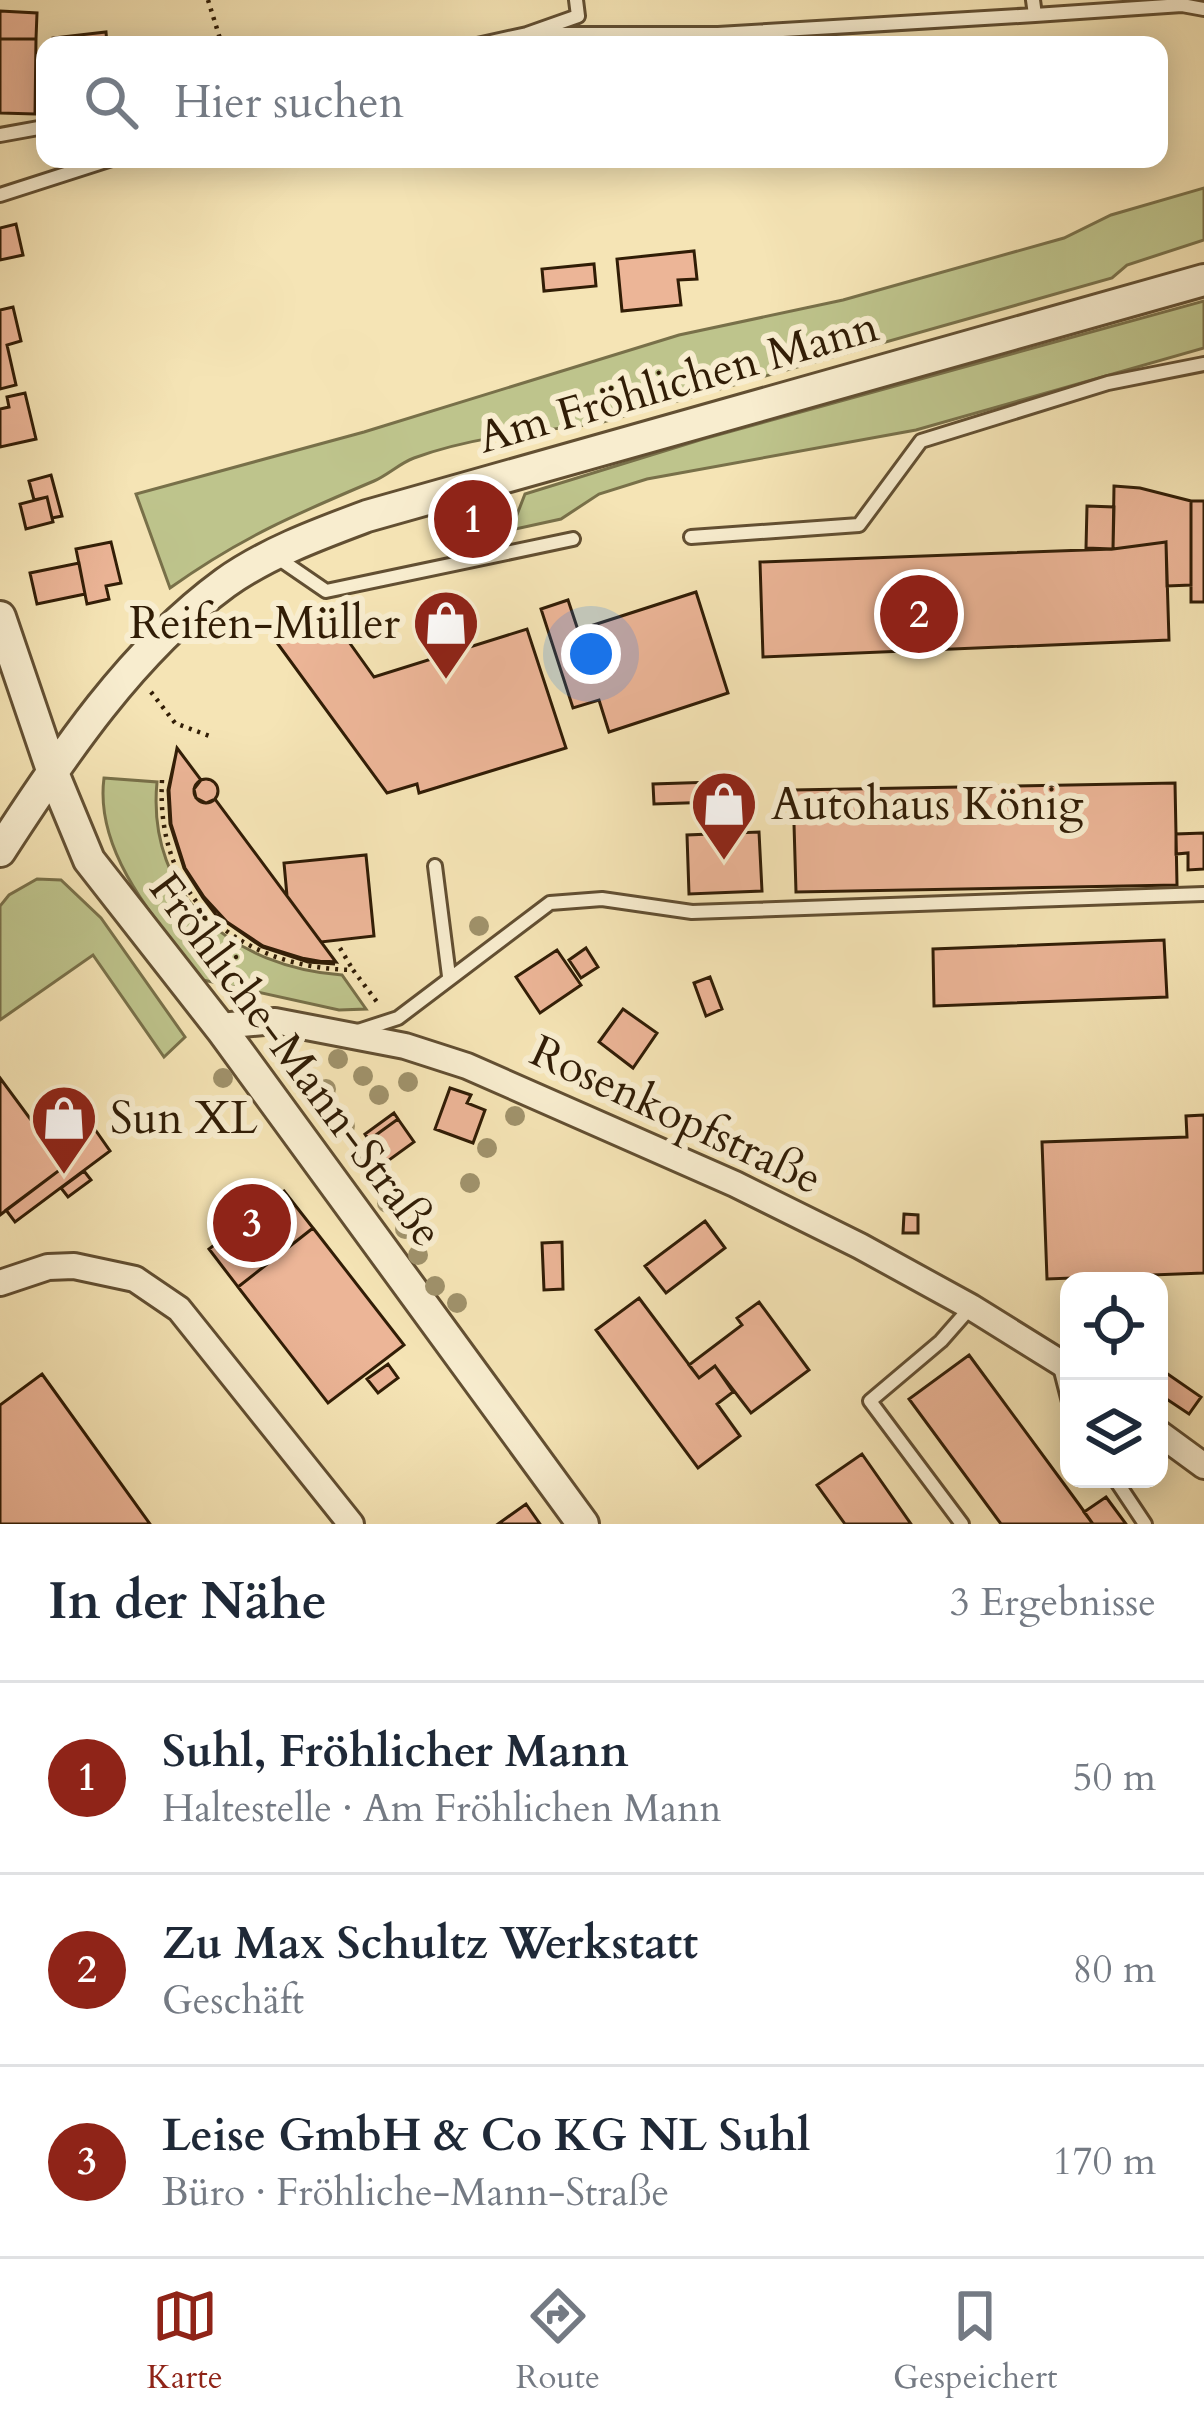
<!DOCTYPE html>
<html lang="de">
<meta charset="utf-8">
<style>
body{margin:0;font-family:Cardo,serif;background:#f6f6f7;color:#1f2937}
.controls{position:absolute;right:36px;bottom:36px;display:grid;overflow:hidden;border-radius:24px;box-shadow:0 6px 30px #0003}
.controls button{width:108px;height:108px;display:grid;place-items:center;padding:0;border:0;border-bottom:3px solid #e0e1e3;background:#fff;color:#1f2937;font:60px sans-serif}
.you{position:absolute;left:591px;top:654px;width:42px;height:42px;margin:-30px;border:9px solid #fff;border-radius:50%;background:#1a73e8;box-shadow:0 0 0 18px #1a73e833}
.badge{display:grid;place-items:center;width:78px;height:78px;border-radius:50%;background:#8f2418;color:#fff;font-size:39px;font-weight:700}
.pin{position:absolute;translate:-50% -50%;border:6px solid #fff;box-shadow:0 3px 12px #0006}
.list{margin:0;padding:0;list-style:none}
h2{display:flex;justify-content:space-between;align-items:center;height:156px;margin:0;padding:0 48px;font-size:51px}
h2 small{font-size:39px;font-weight:400;color:#747a83}
.list li{display:grid;grid-template-columns:78px 1fr auto;gap:36px;align-items:center;box-sizing:border-box;height:192px;padding:0 48px;border-top:3px solid #e0e1e3}
.list b{display:block;font-size:45px;white-space:nowrap}
.list p{margin:0;font-size:39px;white-space:nowrap;color:#747a83}
.list em{font-size:39px;font-style:normal;color:#747a83}
.icon{flex:none;width:66px;height:66px;fill:none;stroke:currentColor;stroke-width:2;stroke-linecap:round;stroke-linejoin:round}
.map{position:relative;flex:none;width:1204px;height:1524px;overflow:hidden}
.search{position:absolute;background:#fff;box-shadow:0 6px 30px #0003;left:36px;right:36px;top:36px;height:132px;display:flex;align-items:center;gap:30px;box-sizing:border-box;padding:0 42px;border-radius:24px;color:#747a83;font-size:45px}
.sheet{height:732px;background:#fff}
nav{display:flex;justify-content:space-around;align-items:center;box-sizing:border-box;height:168px;border-top:3px solid #e0e1e3;background:#fff;font-size:33px;color:#747a83}
nav a{display:grid;justify-items:center;gap:6px}
nav .on{color:#8f2418}
.map>svg:first-child{display:block}
.green{fill:#bec48c;stroke:#787049;stroke-width:3}
.building{fill:#ecb597;stroke:#311d06;stroke-width:3}
.lines{fill:none;stroke-linecap:round;stroke-linejoin:round}
.service-casing{stroke:#624f32;stroke-width:18}
.minor-casing{stroke:#624f32;stroke-width:30}
.tertiary-casing{stroke:#624f32;stroke-width:36}
.path{stroke:#311d06;stroke-width:4.5;stroke-dasharray:3 6;stroke-linecap:butt}
.service{stroke:#f8edcf;stroke-width:12}
.minor{stroke:#f8edcf;stroke-width:24}
.tertiary{stroke:#f8edcf;stroke-width:30}
.tree{fill:#a0926b}
.labels{text-anchor:middle;dominant-baseline:central;stroke-width:12;stroke-linejoin:round;paint-order:stroke}
.street-label{font-size:45px;fill:#311d06;stroke:#f8edcf}
.poi-label{font-size:45px;fill:#311d06;stroke:#f8edcf;text-anchor:start}
</style>
<div class="map">
<svg width="1204" height="1524" viewBox="0 0 1204 1524">
<rect width="100%" height="100%" fill="#f5e4b5"/>
<filter id="stains"><feTurbulence type="fractalNoise" baseFrequency=".00167" numOctaves="4"/><feColorMatrix values="0 0 0 0 .2 0 0 0 0 .09 0 0 0 0 .02 0 0 0 .5 -.17"/></filter>
<radialGradient id="worn" r=".72"><stop offset=".6" stop-color="#630" stop-opacity="0"/><stop offset="1" stop-color="#630" stop-opacity=".3"/></radialGradient>
<path class="green" d="M1204 188V240L1127 265 1112 278 596 424C536 431 471 437 414 458 400 463 388 475 374 481 296 514 240 538 170 588L136 494 364 432 679 335 843 300 1064 238 1111 215Z
M1204 301V348L916 430 647 479 599 494 561 519 511 530 525 494 703 439Z
M104 778 157 782C146 898 235 967 342 975L366 1009 339 1010 203 980C159 924 94 854 104 778Z
M37 879 61 880 101 918 185 1037 164 1057 93 955 0 1020V906L9 895Z"/>
<path class="building" d="M0 11 37 13 36 39H0Z
M106 32 107 45H54L53 38Z
M0 39H36L35 114 0 113Z
M16 224 23 255 0 260V228Z
M694 251 697 279 678 280 681 305 622 311 617 259Z
M594 264 596 286 544 291 542 269Z
M13 307 21 341 7 345 16 385 0 389V310Z
M25 393 36 439 0 447V409L9 407 7 397Z
M51 475 62 516 52 518 47 497 34 500 29 481Z
M1114 486 1140 488 1191 501V585L1167 586 1166 542 1113 549Z
M47 497 53 522 26 529 20 504Z
M1191 501H1204V602H1191Z
M1087 506 1114 507 1113 549 1086 548Z
M111 542 121 583 106 586 109 599 87 604 76 549Z
M1166 542 1169 640 763 657 760 562 1113 549Z
M79 563 85 594 37 604 30 573Z
M696 592 728 693 609 732 599 700 573 708 541 609 568 600 578 630Z
M324 607 374 677 527 629 566 748 419 793 417 784 387 793 275 640Z
M177 748 201 780 194 789 196 798 206 803 215 799 336 962 308 960 263 946 227 922 204 897 185 868 171 824 169 790Z
M177 749 169 790 171 824 185 868 204 897 227 922 263 946 290 956 335 964 308 962 262 947 216 915 203 898 184 868 170 824 168 790Z
M194 791a12 12 0 1 1 24 0a12 12 0 1 1-24 0Z
M714 782 715 802 654 804 653 784Z
M1175 783 1177 885 796 892 793 790Z
M759 832 762 891 689 894 687 835Z
M1204 833V869L1188 870V853L1176 854V834Z
M366 855 374 936 321 942 287 896 284 863Z
M1164 940 1167 997 934 1006 933 949Z
M586 948 598 967 581 978 569 960Z
M557 950 581 985 540 1013 516 977Z
M710 977 722 1009 706 1016 694 983Z
M623 1009 657 1033 633 1068 599 1042Z
M0 1078 65 1166 0 1215Z
M450 1088 471 1095 467 1103 485 1110 473 1143 435 1129Z
M394 1113 398 1119 369 1140 365 1134Z
M1204 1115V1273L1047 1279 1042 1142 1187 1137 1186 1116Z
M87 1118 110 1151 15 1222 6 1210 65 1166 50 1146Z
M398 1119 414 1142 385 1163 369 1140Z
M84 1171 91 1180 68 1197 61 1188Z
M284 1191 313 1228 238 1287 209 1249Z
M225 1211 252 1215 223 1238Z
M904 1214 918 1215V1233H903Z
M705 1221 725 1248 666 1293 645 1266Z
M313 1228 404 1345 328 1403 238 1287Z
M562 1242 563 1289 544 1290 542 1243Z
M639 1298 699 1378 715 1366 733 1392 717 1404 740 1436 698 1468 596 1330Z
M759 1302 809 1370 751 1413 715 1366 699 1378 689 1365 742 1325 737 1318Z
M969 1355 1078 1503 1093 1524H1001L909 1399Z
M388 1364 398 1378 378 1393 367 1379Z
M1159 1368 1201 1397 1189 1414 1159 1394Z
M42 1374 150 1524H0V1405Z
M862 1454 911 1524H845L817 1485Z
M1106 1497 1126 1524H1093L1084 1512Z
M526 1504 540 1524H498Z"/>
<g class="lines">
<g class="service-casing">
<path id="service" d="M1033 0 1035 15 1182 5 1204 9
M527 34H718L1035 15
M477 45 527 34 578 16 576 0
M0 135 44 127
M0 195 112 159
M691 537 859 525 921 441 1108 383 1204 364
M275 556 326 591 573 539
M435 866 449 976
M358 1031 398 1018 550 903 602 899 692 912 1204 894
M1060 1367 1069 1402
M1115 1479 1145 1524
M962 1524 870 1401 941 1341 970 1308"/>
</g>
<g class="minor-casing">
<path id="minor" d="M219 1026 275 1021 405 1046 467 1066 735 1184 860 1246 971 1307 1069 1368
M0 1283 48 1267 74 1266 135 1279 179 1309 351 1524
M1159 1433 1204 1466"/>
</g>
<g class="tertiary-casing">
<path id="tertiary" d="M0 617 53 773 89 860 222 1030 583 1524
M0 851C62 755 132 651 225 583 267 553 319 534 367 516L1204 280"/>
</g>
<path class="path" d="M208 0 222 45
M151 692 175 723 212 737
M162 780C155 899 239 968 353 970L380 1006
M340 948 353 970"/>
<use href="#service" class="service"/>
<use href="#minor" class="minor"/>
<use href="#tertiary" class="tertiary"/>
</g>
<g class="tree">
<circle cx="479" cy="926" r="10"/>
<circle cx="338" cy="1059" r="10"/>
<circle cx="363" cy="1076" r="10"/>
<circle cx="223" cy="1078" r="10"/>
<circle cx="408" cy="1082" r="10"/>
<circle cx="326" cy="1089" r="10"/>
<circle cx="379" cy="1095" r="10"/>
<circle cx="515" cy="1116" r="10"/>
<circle cx="345" cy="1126" r="10"/>
<circle cx="487" cy="1148" r="10"/>
<circle cx="363" cy="1152" r="10"/>
<circle cx="470" cy="1183" r="10"/>
<circle cx="387" cy="1203" r="10"/>
<circle cx="405" cy="1229" r="10"/>
<circle cx="418" cy="1255" r="10"/>
<circle cx="435" cy="1286" r="10"/>
<circle cx="457" cy="1303" r="10"/>
</g>
<defs>
<g id="shop-pin" transform="scale(3.45)"><path d="M0 17L-7.5 6A9.5 9.5 0 1 1 7.5 6Z" fill="#8f2418" stroke="#f8edcf"/><path d="M-5-2.5h2.3a2.7 3.5 0 0 1 5.4 0H5L5.5 6h-11ZM-1.5-2.5h3a1.5 2.3 0 0 0-3 0Z" fill="#fff"/></g>
</defs>
<g fill-rule="evenodd">
<use href="#shop-pin" x="446" y="623"/>
<use href="#shop-pin" x="724" y="804"/>
<use href="#shop-pin" x="64" y="1118"/>
</g>
<g class="labels">
<g class="street-label">
<text transform="translate(678 382) rotate(-16)">Am Fröhlichen Mann</text>
<text transform="translate(296 1060) rotate(53)">Fröhliche-Mann-Straße</text>
<text transform="translate(676 1115) rotate(25)">Rosenkopfstraße</text>
</g>
<g class="poi-label">
<text x="400" y="623" text-anchor="end">Reifen-Müller</text>
<text x="771" y="804">Autohaus König</text>
<text x="110" y="1118">Sun XL</text>
</g>
</g>
<rect width="100%" height="100%" filter="url(#stains)"/>
<rect width="100%" height="100%" fill="url(#worn)"/>
</svg>
<div class="controls">
<button><svg class="icon" aria-label="locate" viewBox="0 0 24 24"><circle cx="12" cy="12" r="6"/><path d="M12 2v4M12 18v4M2 12h4M18 12h4"/></svg></button>
<button><svg class="icon" aria-label="layers" viewBox="0 0 24 24"><path d="M12 4l9 5-9 5-9-5zM3 14l9 5 9-5"/></svg></button>
</div>
<div class="you"></div>
<div class="pin badge" style="left:473px;top:519px">1</div>
<div class="pin badge" style="left:919px;top:614px">2</div>
<div class="pin badge" style="left:252px;top:1223px">3</div>
<div class="search"><svg class="icon" aria-label="search" viewBox="0 0 24 24"><circle cx="10" cy="10" r="6"/><path d="M15 15l6 6"/></svg>Hier suchen</div>
</div>
<section class="sheet">
<h2>In der Nähe<small>3 Ergebnisse</small></h2>
<ul class="list">
<li><span class="badge">1</span><div><b>Suhl, Fröhlicher Mann</b><p>Haltestelle · Am Fröhlichen Mann</p></div><em>50 m</em></li>
<li><span class="badge">2</span><div><b>Zu Max Schultz Werkstatt</b><p>Geschäft</p></div><em>80 m</em></li>
<li><span class="badge">3</span><div><b>Leise GmbH &amp; Co KG NL Suhl</b><p>Büro · Fröhliche-Mann-Straße</p></div><em>170 m</em></li>
</ul>
</section>
<nav>
<a class="on"><svg class="icon" aria-label="map" viewBox="0 0 24 24"><path d="M3 6l6-2 6 2 6-2v14l-6 2-6-2-6 2zM9 4v14M15 6v14"/></svg>Karte</a>
<a><svg class="icon" aria-label="directions" viewBox="0 0 24 24"><path d="M12 3l9 9-9 9-9-9zM9 14v-3h6M13 9l2 2-2 2"/></svg>Route</a>
<a><svg class="icon" aria-label="saved" viewBox="0 0 24 24"><path d="M7 4h10v16l-5-4-5 4z"/></svg>Gespeichert</a>
</nav>
